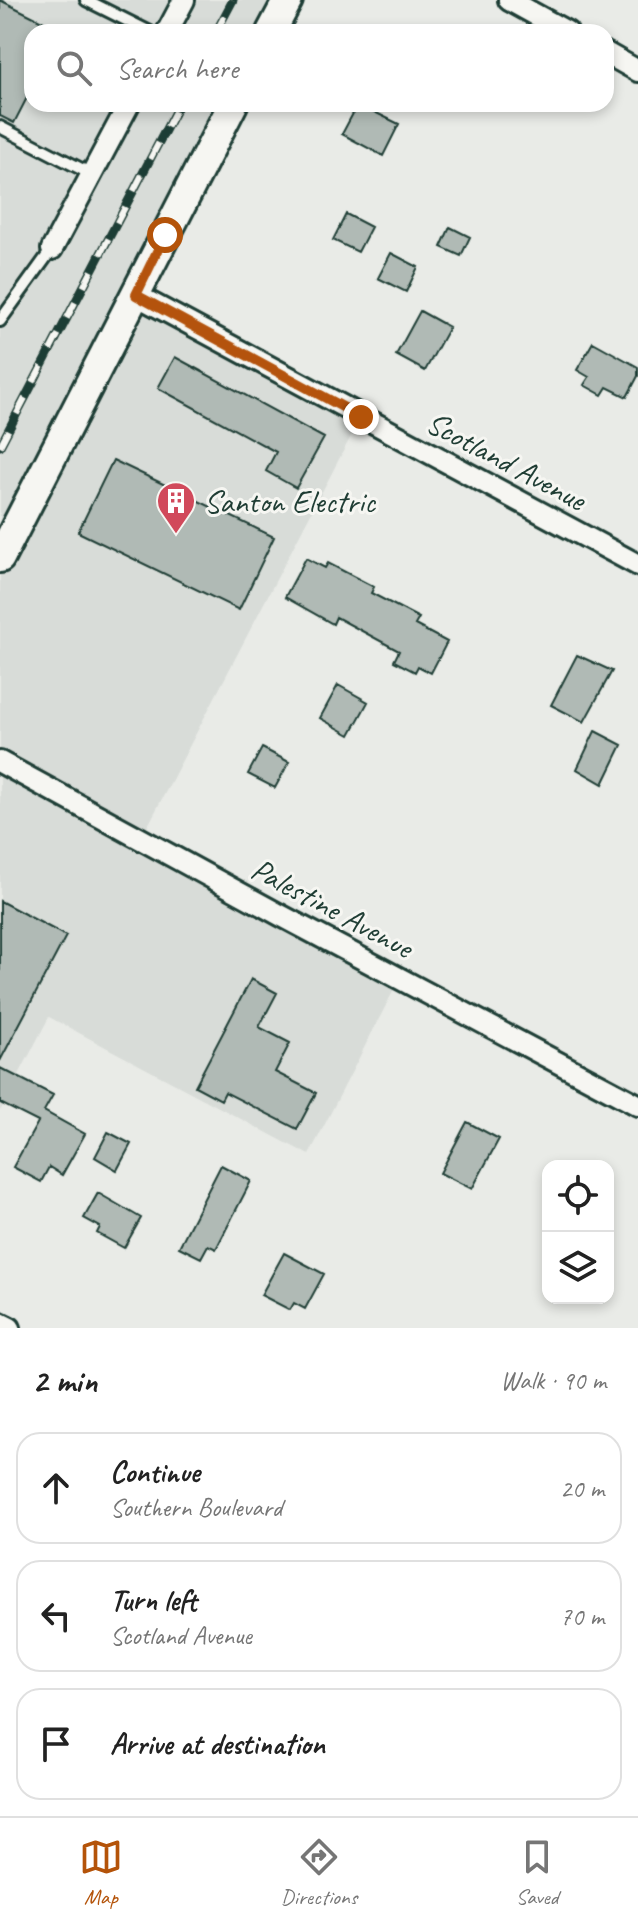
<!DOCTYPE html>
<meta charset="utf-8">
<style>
body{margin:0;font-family:Caveat,sans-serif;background:#f6f6f6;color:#222}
.controls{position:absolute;right:24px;bottom:24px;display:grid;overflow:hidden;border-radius:16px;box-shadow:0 4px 12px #0003}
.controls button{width:72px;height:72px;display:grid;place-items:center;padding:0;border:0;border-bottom:2px solid #e0e0e0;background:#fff;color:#222;font:40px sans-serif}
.stop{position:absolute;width:24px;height:24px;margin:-18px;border:6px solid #b45309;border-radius:50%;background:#fff}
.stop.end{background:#b45309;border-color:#fff;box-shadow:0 2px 8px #0008}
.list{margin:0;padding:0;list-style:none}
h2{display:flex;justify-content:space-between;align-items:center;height:104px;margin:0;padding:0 32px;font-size:34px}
h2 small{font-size:26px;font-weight:400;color:#767676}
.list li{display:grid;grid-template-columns:52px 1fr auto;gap:24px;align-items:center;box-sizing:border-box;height:112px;margin:0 16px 16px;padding:0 16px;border:2px solid #e0e0e0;border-radius:24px}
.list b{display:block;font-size:30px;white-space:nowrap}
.list p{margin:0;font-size:26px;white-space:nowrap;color:#767676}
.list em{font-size:26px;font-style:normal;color:#767676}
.icon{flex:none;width:44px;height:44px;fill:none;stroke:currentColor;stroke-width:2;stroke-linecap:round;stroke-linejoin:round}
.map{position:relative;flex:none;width:638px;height:1328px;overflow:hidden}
.search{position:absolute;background:#fff;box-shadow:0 4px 12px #0003;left:24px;right:24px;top:24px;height:88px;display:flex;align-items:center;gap:20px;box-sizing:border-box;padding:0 28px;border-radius:24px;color:#767676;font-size:30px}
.sheet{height:488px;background:#fff}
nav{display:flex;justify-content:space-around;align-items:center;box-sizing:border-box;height:112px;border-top:2px solid #e0e0e0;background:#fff;font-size:22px;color:#767676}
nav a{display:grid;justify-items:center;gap:4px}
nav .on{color:#b45309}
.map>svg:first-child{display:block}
.built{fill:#d8dcd8}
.building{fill:#b0bab5;stroke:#1f3d34;stroke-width:2}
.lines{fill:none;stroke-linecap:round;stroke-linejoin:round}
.lane-casing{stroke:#1f3d34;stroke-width:16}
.street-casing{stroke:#1f3d34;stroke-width:26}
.secondary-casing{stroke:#1f3d34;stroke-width:34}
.lane{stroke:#f6f6f2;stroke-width:10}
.street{stroke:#f6f6f2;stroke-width:20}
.secondary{stroke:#f6f6f2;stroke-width:28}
.rail-casing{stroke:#1f3d34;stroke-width:9}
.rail{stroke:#f6f6f2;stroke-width:6;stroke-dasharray:18;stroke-linecap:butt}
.route{stroke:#b45309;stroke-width:10}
.labels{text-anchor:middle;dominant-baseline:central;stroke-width:6;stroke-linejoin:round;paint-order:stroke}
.street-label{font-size:32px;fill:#1f3d34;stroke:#f6f6f2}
.poi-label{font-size:32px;fill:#1f3d34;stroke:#f6f6f2;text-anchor:start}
</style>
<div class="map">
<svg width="638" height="1328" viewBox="0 0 638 1328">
<rect width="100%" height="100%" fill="#e9ebe7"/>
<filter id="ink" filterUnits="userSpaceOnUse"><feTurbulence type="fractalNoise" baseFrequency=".0125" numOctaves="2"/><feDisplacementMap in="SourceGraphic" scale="16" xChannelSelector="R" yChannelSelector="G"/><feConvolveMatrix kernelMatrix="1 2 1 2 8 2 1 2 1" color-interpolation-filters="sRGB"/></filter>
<g filter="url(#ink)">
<path class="built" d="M0 0H288L271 32H32V104H233L136 295 361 417 141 839 400 978 309 1155 49 1017 0 1111Z"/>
<path class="building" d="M0 0 64 32H32V88L14 123 0 116Z
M358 104 399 124 383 156 342 134Z
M346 214 371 227 358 252 333 240Z
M450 227 470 237 461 256 441 247Z
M391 253 418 267 406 292 378 278Z
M420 311 449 327 425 371 396 355Z
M593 342 638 367V376L627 397 607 387 602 395 584 385 589 377 577 370Z
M175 357 324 438 296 488 266 471 276 452 158 388Z
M113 460 274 537 239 610 78 532Z
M306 558 325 568 328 563 374 587 371 593 419 618 415 625 447 642 431 673 418 666 415 672 394 661 399 651 336 617 333 624 285 597Z
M577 655 612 671 584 722 551 705Z
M338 685 368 702 350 735 320 718Z
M595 731 622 745 603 784 577 769Z
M262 748 289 762 275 788 248 774Z
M0 901 66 936 0 1061Z
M251 979 277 993 259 1027 290 1043 275 1072 316 1093 297 1129 225 1092 221 1100 195 1086Z
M0 1068 53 1095 44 1111 85 1134 62 1175 49 1167 41 1182 13 1167 38 1122 0 1103Z
M467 1122 499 1139 472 1189 440 1173Z
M108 1132 131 1144 117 1170 95 1157Z
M221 1165 251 1181 216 1249 208 1245 201 1258 179 1247Z
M98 1193 141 1218 124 1248 97 1233 100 1227 84 1218Z
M284 1253 324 1274 305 1309 294 1303 290 1310 261 1295Z"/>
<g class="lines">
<g class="lane-casing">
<path id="lane" d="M86 0 150 32
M0 127 91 174
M0 321 52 249"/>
</g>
<g class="street-casing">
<path id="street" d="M509 0 567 32
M167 32 184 0
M606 53 638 71
M52 249 129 104
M136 295 638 565
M0 762 280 915 638 1105
M0 1323 10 1328"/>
</g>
<g class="secondary-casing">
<path id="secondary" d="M271 32 288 0
M0 558 233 104"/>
</g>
<use href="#lane" class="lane"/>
<use href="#street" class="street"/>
<use href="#secondary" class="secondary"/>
<g class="rail-casing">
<path id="rail" d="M216 32 233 0
M0 446 179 104"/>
</g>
<use href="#rail" class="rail"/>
</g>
</g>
<g class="lines" filter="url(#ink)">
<path class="route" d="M165 235 136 295 361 417"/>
</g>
<defs>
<g id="building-pin" transform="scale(2)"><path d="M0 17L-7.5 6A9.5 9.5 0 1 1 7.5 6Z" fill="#d1495b" stroke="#f6f6f2"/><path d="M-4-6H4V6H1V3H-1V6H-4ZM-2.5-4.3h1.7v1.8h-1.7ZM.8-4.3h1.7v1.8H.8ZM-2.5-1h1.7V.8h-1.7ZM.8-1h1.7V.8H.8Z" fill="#fff"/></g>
</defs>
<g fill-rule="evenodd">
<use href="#building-pin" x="176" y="501"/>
</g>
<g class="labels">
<g class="street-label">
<text transform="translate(506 461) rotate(28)">Scotland Avenue</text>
<text transform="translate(332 908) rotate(28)">Palestine Avenue</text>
</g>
<g class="poi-label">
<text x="204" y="501">Santon Electric</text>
</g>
</g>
</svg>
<div class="controls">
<button><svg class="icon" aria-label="locate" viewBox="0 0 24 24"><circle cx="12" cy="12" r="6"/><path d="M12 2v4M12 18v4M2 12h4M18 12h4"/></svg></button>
<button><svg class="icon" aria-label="layers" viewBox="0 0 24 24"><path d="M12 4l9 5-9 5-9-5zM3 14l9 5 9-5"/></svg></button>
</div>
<div class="stop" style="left:165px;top:235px"></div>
<div class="stop end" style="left:361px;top:417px"></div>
<div class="search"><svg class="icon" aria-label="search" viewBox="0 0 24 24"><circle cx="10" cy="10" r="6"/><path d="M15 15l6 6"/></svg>Search here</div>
</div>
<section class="sheet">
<h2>2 min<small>Walk · 90 m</small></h2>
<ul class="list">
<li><svg class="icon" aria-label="ahead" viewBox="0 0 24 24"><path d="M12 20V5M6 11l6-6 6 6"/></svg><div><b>Continue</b><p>Southern Boulevard</p></div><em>20 m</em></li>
<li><svg class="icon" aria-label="left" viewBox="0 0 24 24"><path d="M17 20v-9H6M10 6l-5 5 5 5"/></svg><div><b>Turn left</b><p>Scotland Avenue</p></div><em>70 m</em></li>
<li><svg class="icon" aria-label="arrive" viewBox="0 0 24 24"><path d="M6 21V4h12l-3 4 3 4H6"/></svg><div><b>Arrive at destination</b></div></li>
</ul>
</section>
<nav>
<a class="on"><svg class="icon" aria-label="map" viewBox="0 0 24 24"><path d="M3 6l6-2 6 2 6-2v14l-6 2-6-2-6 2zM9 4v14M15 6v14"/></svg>Map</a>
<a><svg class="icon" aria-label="directions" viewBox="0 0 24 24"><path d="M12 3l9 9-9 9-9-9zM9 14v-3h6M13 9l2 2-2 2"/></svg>Directions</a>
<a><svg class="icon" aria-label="saved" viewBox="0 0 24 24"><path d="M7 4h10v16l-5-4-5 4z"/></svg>Saved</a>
</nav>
